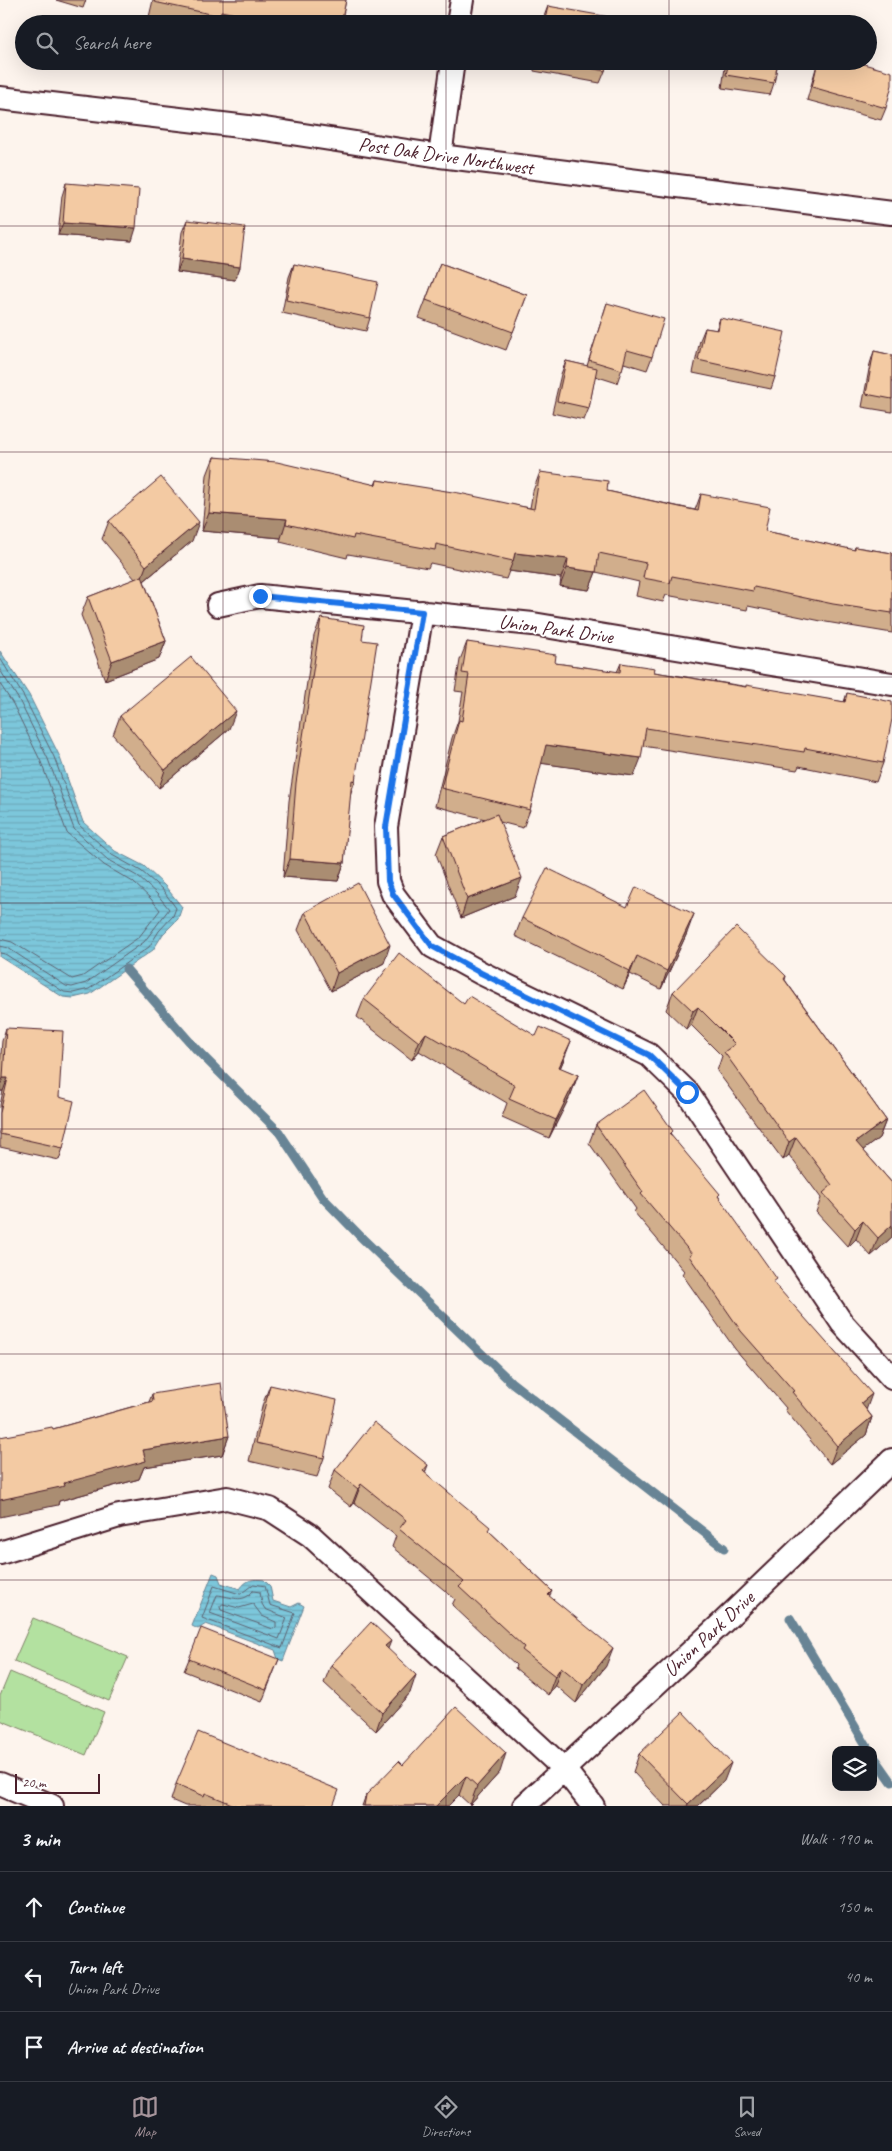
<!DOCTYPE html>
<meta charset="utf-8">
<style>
body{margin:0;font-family:Caveat,sans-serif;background:#20242c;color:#f1f3f6}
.controls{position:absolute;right:15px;bottom:15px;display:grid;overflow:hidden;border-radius:10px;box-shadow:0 5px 20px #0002}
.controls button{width:45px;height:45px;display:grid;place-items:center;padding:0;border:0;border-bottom:1px solid #363941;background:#171b24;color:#f1f3f6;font:25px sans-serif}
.scale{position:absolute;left:15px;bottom:12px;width:85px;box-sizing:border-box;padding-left:5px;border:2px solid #4a1f2b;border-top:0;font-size:14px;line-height:18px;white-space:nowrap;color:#4a1f2b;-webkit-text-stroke:4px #fff;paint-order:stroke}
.stop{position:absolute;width:15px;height:15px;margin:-11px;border:4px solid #1a73e8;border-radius:50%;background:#fff}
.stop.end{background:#1a73e8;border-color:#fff;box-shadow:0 1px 5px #0008}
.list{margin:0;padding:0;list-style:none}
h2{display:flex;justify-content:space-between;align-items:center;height:65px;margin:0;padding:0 20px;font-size:21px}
h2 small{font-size:16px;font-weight:400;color:#9ea1a6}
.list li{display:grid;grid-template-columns:32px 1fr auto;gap:15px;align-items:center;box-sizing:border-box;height:70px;padding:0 20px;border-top:1px solid #363941}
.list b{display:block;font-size:19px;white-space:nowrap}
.list p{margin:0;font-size:16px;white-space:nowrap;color:#9ea1a6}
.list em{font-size:16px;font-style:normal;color:#9ea1a6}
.icon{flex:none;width:28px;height:28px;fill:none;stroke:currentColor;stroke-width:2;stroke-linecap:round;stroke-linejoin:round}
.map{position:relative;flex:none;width:892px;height:1806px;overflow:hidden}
.search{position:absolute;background:#171b24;box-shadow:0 5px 20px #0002;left:15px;right:15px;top:15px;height:55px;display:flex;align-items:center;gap:12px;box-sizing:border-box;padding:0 18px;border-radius:28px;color:#9ea1a6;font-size:19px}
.sheet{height:275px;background:#171b24}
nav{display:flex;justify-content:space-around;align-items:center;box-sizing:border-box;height:70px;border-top:1px solid #363941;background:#171b24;font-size:14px;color:#9ea1a6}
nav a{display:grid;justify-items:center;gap:2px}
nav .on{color:#a6949b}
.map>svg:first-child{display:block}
.garden{fill:#b3e1a0;stroke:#7e8066}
.water{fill:url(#water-rules);stroke:#688495}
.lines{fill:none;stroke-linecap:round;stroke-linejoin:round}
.shore{stroke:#5e6271;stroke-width:1}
.stream{stroke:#688495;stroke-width:9}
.minor-casing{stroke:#4a1f2b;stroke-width:26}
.minor{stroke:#fff;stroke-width:22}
.wall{fill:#d1ae8c;stroke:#4a1f2b}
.shaded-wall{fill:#aa8d72;stroke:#4a1f2b}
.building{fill:#f3caa3;stroke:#4a1f2b}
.route{stroke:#1a73e8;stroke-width:6}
.grid{fill:none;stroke:#4a1f2b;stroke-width:1;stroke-opacity:0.55}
.labels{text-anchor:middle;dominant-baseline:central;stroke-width:4;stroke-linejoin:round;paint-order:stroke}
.street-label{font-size:20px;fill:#4a1f2b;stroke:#fff}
</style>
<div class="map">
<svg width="892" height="1806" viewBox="0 0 892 1806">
<defs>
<pattern id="water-rules" width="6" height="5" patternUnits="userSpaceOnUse" patternTransform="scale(1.25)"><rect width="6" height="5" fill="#7cc7db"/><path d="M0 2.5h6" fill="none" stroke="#6daabc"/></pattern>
</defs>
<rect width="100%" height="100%" fill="#fdf4ed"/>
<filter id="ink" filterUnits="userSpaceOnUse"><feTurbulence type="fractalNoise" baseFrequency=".02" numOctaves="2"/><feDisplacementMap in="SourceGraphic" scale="10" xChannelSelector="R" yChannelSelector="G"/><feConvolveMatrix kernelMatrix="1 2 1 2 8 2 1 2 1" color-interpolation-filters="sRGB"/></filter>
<g filter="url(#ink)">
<path class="garden" d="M33 1618 128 1657 109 1701 14 1661Z
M10 1672 104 1712 86 1755 0 1720V1696Z"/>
<path class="water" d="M0 651 29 695 59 755 83 822 115 851 144 866 165 886 182 907 178 919 163 934 153 950 90 994 73 998 63 997 0 957Z
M213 1573 218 1575 221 1583 240 1589C247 1579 253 1579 264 1580L270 1586 273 1601 291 1607 299 1603 304 1606 283 1661 278 1659 275 1650 206 1624 198 1629 192 1626Z"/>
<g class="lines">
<path class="shore" d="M0 658 24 697 54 757 79 825 112 855 141 871 162 889 176 908 173 916 159 931 149 947 89 989 73 993 64 992 5 954 0 953
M0 670 19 700 48 759 74 829 108 860 137 876 157 894 169 909 144 942 86 983 72 987 66 986 8 948 0 946
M0 684 13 704 41 762 67 833 104 865 133 882 151 899 160 910 139 937 83 976 72 979 12 942 0 939
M254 1584 265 1586 270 1605 295 1613 282 1648 202 1618 214 1586 240 1594Z
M253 1591 260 1592 262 1604 265 1609 287 1618 279 1639 210 1613 217 1595C232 1596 242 1605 253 1591Z
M223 1604 239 1608 253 1604 262 1616 276 1622V1628L273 1629 221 1610 220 1607Z"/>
<path class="stream" d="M126 969 196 1049 279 1132 323 1198 363 1239 511 1382 724 1548
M790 1618 869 1750
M873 1755 892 1782"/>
<g class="minor-casing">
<path id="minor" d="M458 24 462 0
M0 98 265 129 440 156 892 213
M440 156 453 61
M218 605 260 596 533 624 892 684
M422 612 386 827 388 881 393 894 432 946 481 973 649 1055 687 1092 842 1323 892 1378
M0 1553 119 1516 227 1498 270 1509 310 1535 564 1769 593 1806
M0 1784 52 1806
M524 1806 721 1624 892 1460"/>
</g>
<use href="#minor" class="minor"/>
</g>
<path class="wall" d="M56 0H86L83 8Z
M153 0H346L341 24H178L149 17Z
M548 6 614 24H542L543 19Z
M535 61H607L605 71 600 83 534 71Z
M726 61H778L774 83 770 95 722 88Z
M818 61H853L886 108 881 120 807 100Z
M66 183 132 241 58 235 62 196Z
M187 220 240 267 235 280 177 272 182 232Z
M440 263 527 295 506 350 419 318Z
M294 264 370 318 366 331 282 313 289 277Z
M607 303 652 357 647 370 624 363 617 383 595 376 589 408 584 420 552 413 561 374 566 361 587 366Z
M720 318 775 377 771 389 693 373 700 340 705 328 716 330Z
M874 351 892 355V412L862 407 870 364Z
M214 457 375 485 377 480 530 508 533 491 540 472 607 491 695 510 701 494 765 531 854 550 855 547 892 553V633L826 622 748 606 747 610 666 595 663 602 636 596 639 582 596 572 589 590 560 586 561 578 509 571 506 579 430 563 428 568 348 554 347 558 280 542 281 538 202 531 207 475Z
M109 521 192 541 144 581 166 641 159 659 105 680 81 615 88 597 135 579 102 539Z
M321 618 362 640 355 781 350 795 344 863 338 881 283 877 289 801 314 636Z
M467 642 555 663 617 672 621 663 654 672 844 702 847 693 883 763 876 782 799 766 797 770 643 746 634 776 541 763 530 810 523 828 500 822 515 896 461 918 436 854 443 836 485 819 435 806 452 738 458 721 463 692 455 691 460 660Z
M120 716 229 729 159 788 113 735Z
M627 907 687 933 661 989 630 974 623 989 515 936 522 918Z
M305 912 384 963 331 991 298 930Z
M786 976 785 980 886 1120 879 1138 863 1150 892 1183V1237L871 1256 856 1239 848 1247 816 1212 821 1198 789 1155 783 1160 717 1071 722 1056 691 1025 686 1029 666 1010 673 992Z
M364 999 464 1004 564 1059 560 1068 578 1075 571 1094 549 1138 502 1117 507 1103 419 1051 412 1060 357 1017Z
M6 1028 63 1148 59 1160 0 1147V1105L3 1091H0V1065L2 1041Z
M596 1125 671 1136 719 1197 775 1284 872 1417 866 1435 830 1464 785 1410 786 1408 735 1349 682 1274 684 1271 634 1212 636 1209 589 1143Z
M270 1385 324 1458 317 1477 249 1461 263 1403Z
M152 1394 229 1436 222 1455 144 1467 139 1479 59 1501 58 1505 53 1429 149 1402Z
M428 1465 425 1473 489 1531 552 1591 549 1597 606 1666 576 1703 555 1685 548 1695 515 1668 516 1665 452 1605 455 1599 392 1547 396 1536 354 1503 351 1507 328 1489 335 1470Z
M388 1649 410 1693 376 1731 324 1683 331 1665Z
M189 1659H279L262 1702 184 1671Z
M639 1754 724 1781 698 1806H665L633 1772Z
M403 1765 500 1772 470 1805 459 1795 448 1806H362L366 1795Z
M176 1784 333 1806H185L171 1800Z"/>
<path class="shaded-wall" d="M63 223 136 228 132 241 58 235Z
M182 259 240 267 235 280 177 272Z
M209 513 287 519 281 538 202 531Z
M199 522 192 541 139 585 146 566Z
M515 553 568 559 561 578 509 571 513 561Z
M567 568 596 572 589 590 560 586Z
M166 641 159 659 105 680 112 661Z
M236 711 229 729 159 788 165 770Z
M546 745 641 758 634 776 539 763Z
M290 859 344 863 338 881 283 877Z
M522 878 515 896 461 918 467 899Z
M694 914 687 933 661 989 667 971Z
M390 945 384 963 331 991 337 973Z
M637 956 630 974 623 989 630 971Z
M698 1007 691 1025 686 1029 693 1011Z
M426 1033 419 1051 412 1060 419 1042Z
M571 1041 564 1059 553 1085 559 1067Z
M578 1075 571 1094 549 1138 556 1120Z
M3 1078H8L3 1091H0V1086Z
M886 1120 879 1138 849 1161 856 1142Z
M796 1137 789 1155 783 1160 789 1142Z
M863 1221 856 1239 848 1247 855 1229Z
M892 1225V1237L871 1256 878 1238Z
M872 1394 865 1413 861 1403Z
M872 1417 866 1435 830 1464 837 1446Z
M229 1436 222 1455 144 1467 139 1479 59 1501 58 1505 0 1517V1500L64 1483 143 1450Z
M361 1484 354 1503 351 1507 358 1489Z
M391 1641 384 1659 385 1646Z
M613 1648 606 1666 576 1703 583 1685Z
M561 1667 555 1685 548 1695 555 1676Z
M416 1675 410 1693 376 1731 382 1713Z
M506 1753 500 1772 470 1805 477 1786Z
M731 1763 724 1781 698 1806H687L688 1804Z
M466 1776 459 1795 448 1806H436Z"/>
<path class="building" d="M155 0H346L341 24H286L221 11 220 16 154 2Z
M548 6 615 18 614 24H544Z
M553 61H607L605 71Z
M729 61H778L774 83 726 75Z
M818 61H853L892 72V85L886 108 812 87Z
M66 183 139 189 136 228 63 223Z
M187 220 245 227 240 267 182 259Z
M440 263 527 295 513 332 426 300Z
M294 264 378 282 370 318 286 300Z
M607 303 664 319 652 357 627 350 622 370 589 360Z
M720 318 785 332 775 377 698 360 705 328 718 330Z
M874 351 892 355V399L866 394Z
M566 361 597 368 589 408 557 401Z
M214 457 277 462 376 485 377 480 459 493 534 509 540 472 608 481 607 491 698 511 701 494 770 507 765 531 855 550V547L892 553V613L833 604 754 587 753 591 672 576 670 583 643 578 646 563 599 553 596 572 567 568 568 559 515 553 513 561 436 544 435 550 354 535 353 539 286 524 287 519 209 513Z
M161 477 199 522 146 566 109 521Z
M142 576 166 641 112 661 88 597Z
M321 618 364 625 362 640 377 642 355 781 352 780 344 863 290 859 296 783Z
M467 642 556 655 555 663 620 672 621 663 655 668 654 672 746 687V685L845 702 847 693 892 702V719L883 763 805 748 804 752 646 728 641 758 546 745 530 810 441 788 459 720 462 721 469 674 462 673Z
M191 657 236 711 165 770 120 716Z
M497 814 522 878 467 899 443 836Z
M547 868 627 907 636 887 694 914 667 971 637 956 630 971 522 918Z
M358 883 390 945 337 973 305 912Z
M736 927 786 976 784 979 886 1120 856 1142 892 1183V1225L878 1238 863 1221 855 1229 823 1193 832 1185 796 1137 789 1142 724 1052 735 1044 698 1007 693 1011 673 992Z
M399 953 464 1004 469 996 536 1036 540 1027 571 1041 559 1067 578 1075 556 1120 509 1099 515 1085 426 1033 419 1042 364 999Z
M6 1028 63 1031 59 1097 74 1101 63 1148 0 1134V1113L8 1078H3Z
M644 1090 673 1131 670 1134 720 1194 718 1196 777 1279 773 1282 872 1394 861 1403 872 1417 837 1446 792 1392 794 1391 741 1331 689 1256 692 1254 641 1194 643 1192 596 1125Z
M221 1383 229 1436 143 1450 146 1461 64 1483 65 1486 0 1500V1437L52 1427 53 1429 153 1401 152 1394Z
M270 1385 337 1400 324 1458 256 1443Z
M374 1422 428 1465 423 1471 490 1527 488 1530 552 1591 548 1595 613 1648 583 1685 561 1667 555 1676 522 1650 524 1647 459 1587 464 1582 399 1529 406 1520 361 1484 358 1489 335 1470Z
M371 1622 391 1641 385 1646 416 1675 382 1713 331 1665Z
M201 1628 279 1659 266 1690 189 1659Z
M456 1707 506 1753 477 1786 466 1776 436 1806H364L366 1795 399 1761 403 1765Z
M683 1712 731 1763 688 1804 639 1754Z
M198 1732 339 1790 333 1806H237L205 1793 204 1796 176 1784Z"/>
</g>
<g class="lines" filter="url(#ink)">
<path class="route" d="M260 596 422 612 386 827 388 881 393 894 432 946 481 973 649 1055 687 1092"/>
</g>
<path class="grid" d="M223 0V24M446 0V24M669 0V24M223 61V1806M446 61V1806M669 61V1806M0 226H892M0 452H892M0 677H892M0 903H892M0 1129H892M0 1354H892M0 1580H892"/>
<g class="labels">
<g class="street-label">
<text transform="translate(446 156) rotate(8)">Post Oak Drive Northwest</text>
<text transform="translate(556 629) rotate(8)">Union Park Drive</text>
<text transform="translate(709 1634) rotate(-43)">Union Park Drive</text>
</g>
</g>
</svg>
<div class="controls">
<button><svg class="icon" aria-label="layers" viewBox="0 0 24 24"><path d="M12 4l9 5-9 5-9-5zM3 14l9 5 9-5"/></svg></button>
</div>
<div class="scale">20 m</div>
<div class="stop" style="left:687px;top:1092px"></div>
<div class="stop end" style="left:260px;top:596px"></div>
<div class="search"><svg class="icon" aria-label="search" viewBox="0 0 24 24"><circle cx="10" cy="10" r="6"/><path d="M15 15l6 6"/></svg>Search here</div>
</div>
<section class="sheet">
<h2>3 min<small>Walk · 190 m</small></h2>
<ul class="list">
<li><svg class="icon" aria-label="ahead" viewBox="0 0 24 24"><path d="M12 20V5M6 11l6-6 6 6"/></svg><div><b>Continue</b></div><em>150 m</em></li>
<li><svg class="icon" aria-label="left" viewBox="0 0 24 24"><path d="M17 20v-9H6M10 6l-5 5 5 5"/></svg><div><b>Turn left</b><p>Union Park Drive</p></div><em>40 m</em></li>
<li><svg class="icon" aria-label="arrive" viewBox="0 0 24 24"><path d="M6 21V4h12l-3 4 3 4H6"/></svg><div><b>Arrive at destination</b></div></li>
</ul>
</section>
<nav>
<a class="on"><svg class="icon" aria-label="map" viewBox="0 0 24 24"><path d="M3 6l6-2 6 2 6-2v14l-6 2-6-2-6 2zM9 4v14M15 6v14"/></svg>Map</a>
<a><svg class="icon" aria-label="directions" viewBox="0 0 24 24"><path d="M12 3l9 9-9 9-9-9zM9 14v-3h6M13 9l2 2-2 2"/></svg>Directions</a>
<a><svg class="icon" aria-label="saved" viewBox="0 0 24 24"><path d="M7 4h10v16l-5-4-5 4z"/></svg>Saved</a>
</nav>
